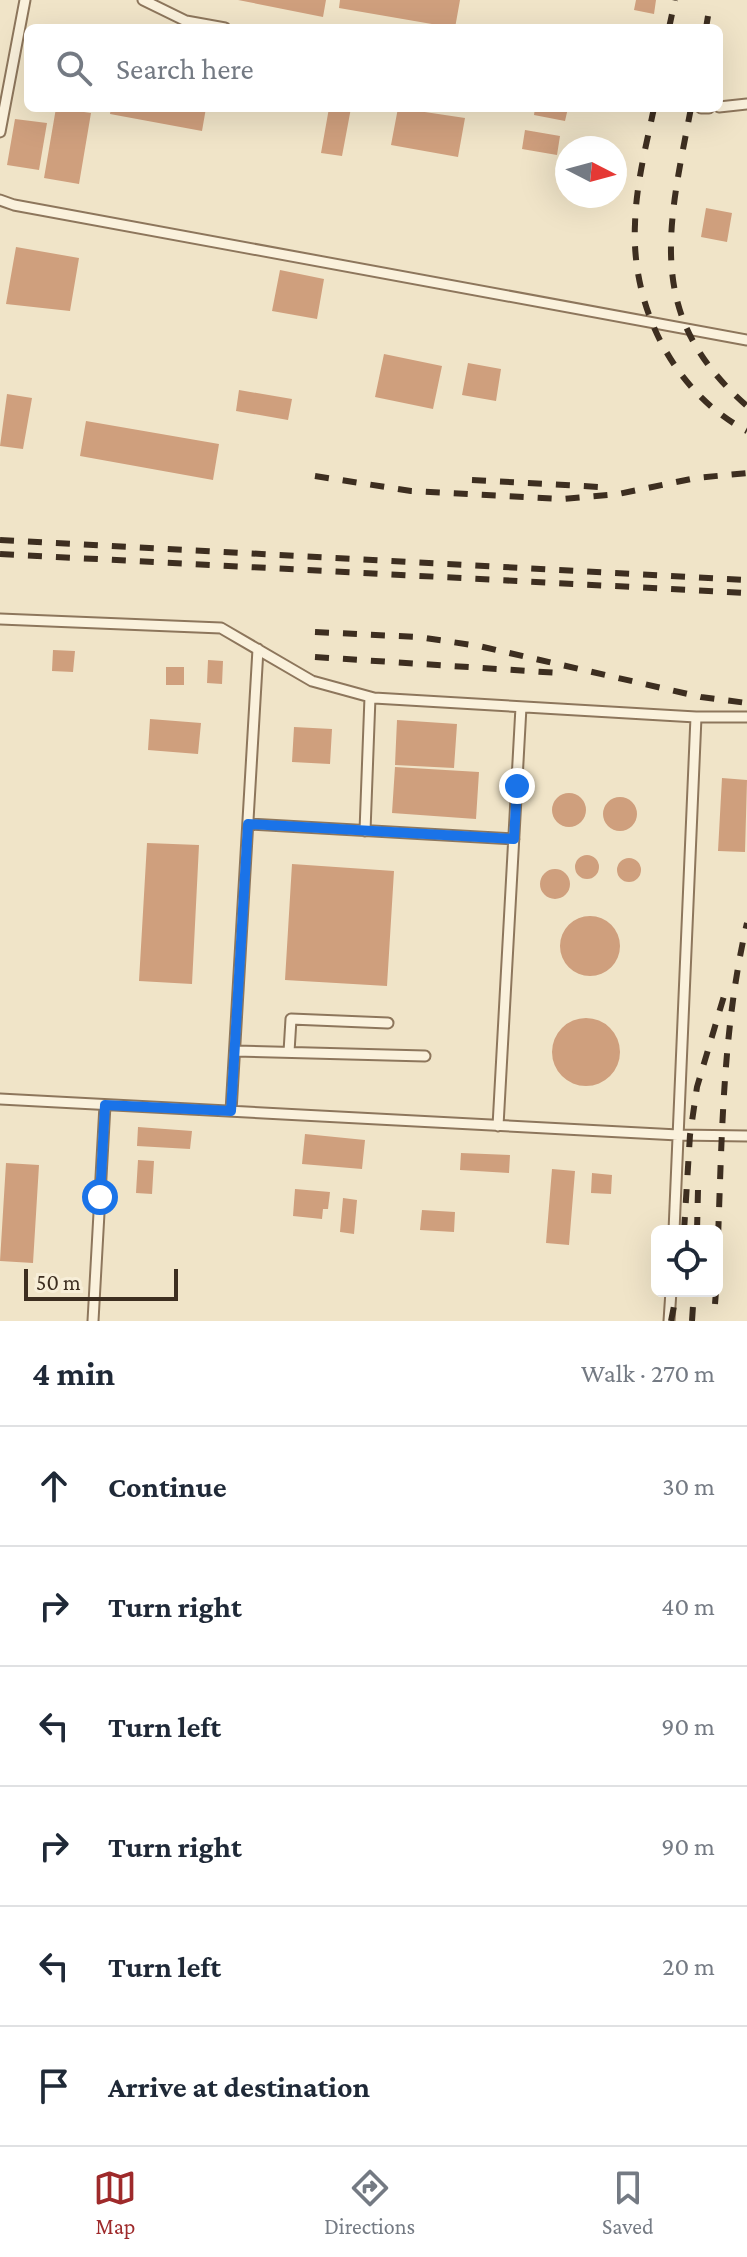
<!DOCTYPE html>
<meta charset="utf-8">
<style>
body{margin:0;font-family:"Crimson Pro",serif;background:#f6f6f7;color:#1f2937}
.controls{position:absolute;right:24px;bottom:24px;display:grid;overflow:hidden;border-radius:12px;box-shadow:0 8px 32px #0002}
.controls button{width:72px;height:72px;display:grid;place-items:center;padding:0;border:0;border-bottom:2px solid #e0e1e3;background:#fff;color:#1f2937;font:40px sans-serif}
.compass{position:absolute;left:555px;top:136px;width:72px;height:72px;border-radius:50%;background:#fff;box-shadow:0 8px 32px #0002;rotate:96deg}
.scale{position:absolute;left:24px;bottom:20px;width:154px;box-sizing:border-box;padding-left:8px;border:4px solid #3d2e20;border-top:0;font-size:22px;line-height:28px;white-space:nowrap;color:#3d2e20;-webkit-text-stroke:6px #f7eed8;paint-order:stroke}
.stop{position:absolute;width:24px;height:24px;margin:-18px;border:6px solid #1a73e8;border-radius:50%;background:#fff}
.stop.end{background:#1a73e8;border-color:#fff;box-shadow:0 2px 8px #0008}
.list{margin:0;padding:0;list-style:none}
h2{display:flex;justify-content:space-between;align-items:center;height:104px;margin:0;padding:0 32px;font-size:34px}
h2 small{font-size:26px;font-weight:400;color:#747a83}
.list li{display:grid;grid-template-columns:52px 1fr auto;gap:24px;align-items:center;box-sizing:border-box;height:120px;padding:0 32px;border-top:2px solid #e0e1e3}
.list b{display:block;font-size:30px;white-space:nowrap}
.list em{font-size:26px;font-style:normal;color:#747a83}
.icon{flex:none;width:44px;height:44px;fill:none;stroke:currentColor;stroke-width:2;stroke-linecap:round;stroke-linejoin:round}
.map{position:relative;flex:none;width:747px;height:1321px;overflow:hidden}
.search{position:absolute;background:#fff;box-shadow:0 8px 32px #0002;left:24px;right:24px;top:24px;height:88px;display:flex;align-items:center;gap:20px;box-sizing:border-box;padding:0 28px;border-radius:12px;color:#747a83;font-size:30px}
.sheet{height:824px;background:#fff}
nav{display:flex;justify-content:space-around;align-items:center;box-sizing:border-box;height:112px;border-top:2px solid #e0e1e3;background:#fff;font-size:22px;color:#747a83}
nav a{display:grid;justify-items:center;gap:4px}
nav .on{color:#9e2a2b}
.map>svg:first-child{display:block}
.building{fill:#cf9f7d}
.lines{fill:none;stroke-linecap:round;stroke-linejoin:round}
.lane-casing{stroke:#8d765c;stroke-width:13}
.lane{stroke:#faf1dc;stroke-width:9}
.rail{stroke:#3d2e20;stroke-width:6;stroke-dasharray:14 14;stroke-linecap:butt}
.route{stroke:#1a73e8;stroke-width:10}
</style>
<div class="map">
<svg width="747" height="1321" viewBox="0 0 747 1321">
<rect width="100%" height="100%" fill="#f0e4c8"/>
<path class="building" d="M238 0H326L323 17Z
M340 0H460L455 28 339 8Z
M636 0H656L654 14 634 10Z
M56 108 91 113 79 184 44 178Z
M111 108H206L202 131 110 114Z
M329 108H351L342 156 321 153Z
M398 108 465 118 458 157 391 145Z
M535 108H568L565 121 534 115Z
M15 119 47 123 39 170 7 165Z
M525 130 560 136 557 155 522 149Z
M706 208 732 213 727 242 701 237Z
M16 247 79 258 70 311 6 304Z
M280 270 324 279 317 319 272 311Z
M384 354 442 366 433 409 375 397Z
M468 363 501 369 496 401 462 395Z
M239 390 292 399 288 420 236 411Z
M7 394 32 398 23 449 0 446Z
M86 421 219 444 213 480 80 456Z
M53 650 75 651 73 672 52 671Z
M208 660 223 661 222 684 207 683Z
M166 667H184V685H166Z
M150 719 201 723 198 754 148 750Z
M397 720 457 724 454 768 395 765Z
M294 727 332 729 330 764 292 762Z
M395 767 479 772 476 819 392 813Z
M722 778 747 780 745 852 718 851Z
M552 810a17 17 0 1 1 34 0a17 17 0 1 1-34 0Z
M603 814a17 17 0 1 1 34 0a17 17 0 1 1-34 0Z
M147 843 199 845 192 984 139 981Z
M575 867a12 12 0 1 1 24 0a12 12 0 1 1-24 0Z
M617 870a12 12 0 1 1 24 0a12 12 0 1 1-24 0Z
M292 864 394 871 387 986 285 980Z
M540 884a15 15 0 1 1 30 0a15 15 0 1 1-30 0Z
M560 946a30 30 0 1 1 60 0a30 30 0 1 1-60 0Z
M552 1052a34 34 0 1 1 68 0a34 34 0 1 1-68 0Z
M138 1127 192 1131 190 1149 137 1146Z
M305 1134 365 1140 362 1169 302 1164Z
M461 1153 510 1155 509 1173 460 1170Z
M138 1160 154 1161 152 1194 136 1193Z
M6 1163 39 1165 33 1263 0 1261Z
M552 1169 575 1171 569 1245 546 1243Z
M592 1173 612 1175 611 1194 591 1193Z
M295 1189 330 1192 328 1209H323L322 1219 293 1216Z
M343 1198 357 1200 354 1234 340 1232Z
M422 1210 455 1212 454 1232 420 1230Z"/>
<g class="lines">
<g class="lane-casing">
<path id="lane" d="M143 0 186 21 225 28
M719 107 747 104
M701 108H709
M0 132 25 0
M0 200 14 205 747 340
M0 619 221 628 312 681 374 698 696 717 674 1231
M696 717H747
M248 824 514 839
M365 831 370 697
M235 1051 425 1056
M289 1052 291 1019 388 1023
M0 1099 678 1135 747 1136
M231 1111 258 649
M498 1126 521 707
M93 1321 105 1105
M669 1321 671 1291"/>
</g>
<use href="#lane" class="lane"/>
<path class="rail" d="M669 28 675 0
M706 28 708 16
M654 108C646 146 636 185 635 224 631 306 673 392 747 431
M691 108C668 228 644 316 747 406
M315 476 411 491 562 499 618 494 696 478 747 473
M472 480 600 487
M0 540 747 580
M0 554 747 593
M315 632 418 637 479 646 701 697 747 703
M315 657 559 673
M684 1231 690 1135 697 1087 724 996
M697 1231 698 1190
M717 1263C722 1149 721 1035 747 923
M715 1304 716 1291
M671 1321 677 1291
M692 1321 694 1291"/>
</g>
<g class="lines">
<path class="route" d="M100 1197 105 1105 231 1111 248 824 514 839 517 786"/>
</g>
</svg>
<div class="controls">
<button><svg class="icon" aria-label="locate" viewBox="0 0 24 24"><circle cx="12" cy="12" r="6"/><path d="M12 2v4M12 18v4M2 12h4M18 12h4"/></svg></button>
</div>
<svg class="compass" viewBox="-18 -18 36 36"><path d="M0-13l5 13h-10z" fill="#e53935"/><path d="M0 13l5-13h-10z" fill="#747a83"/></svg>
<div class="scale">50 m</div>
<div class="stop" style="left:100px;top:1197px"></div>
<div class="stop end" style="left:517px;top:786px"></div>
<div class="search"><svg class="icon" aria-label="search" viewBox="0 0 24 24"><circle cx="10" cy="10" r="6"/><path d="M15 15l6 6"/></svg>Search here</div>
</div>
<section class="sheet">
<h2>4 min<small>Walk · 270 m</small></h2>
<ul class="list">
<li><svg class="icon" aria-label="ahead" viewBox="0 0 24 24"><path d="M12 20V5M6 11l6-6 6 6"/></svg><div><b>Continue</b></div><em>30 m</em></li>
<li><svg class="icon" aria-label="right" viewBox="0 0 24 24"><path d="M7 20v-9h11M14 6l5 5-5 5"/></svg><div><b>Turn right</b></div><em>40 m</em></li>
<li><svg class="icon" aria-label="left" viewBox="0 0 24 24"><path d="M17 20v-9H6M10 6l-5 5 5 5"/></svg><div><b>Turn left</b></div><em>90 m</em></li>
<li><svg class="icon" aria-label="right" viewBox="0 0 24 24"><path d="M7 20v-9h11M14 6l5 5-5 5"/></svg><div><b>Turn right</b></div><em>90 m</em></li>
<li><svg class="icon" aria-label="left" viewBox="0 0 24 24"><path d="M17 20v-9H6M10 6l-5 5 5 5"/></svg><div><b>Turn left</b></div><em>20 m</em></li>
<li><svg class="icon" aria-label="arrive" viewBox="0 0 24 24"><path d="M6 21V4h12l-3 4 3 4H6"/></svg><div><b>Arrive at destination</b></div></li>
</ul>
</section>
<nav>
<a class="on"><svg class="icon" aria-label="map" viewBox="0 0 24 24"><path d="M3 6l6-2 6 2 6-2v14l-6 2-6-2-6 2zM9 4v14M15 6v14"/></svg>Map</a>
<a><svg class="icon" aria-label="directions" viewBox="0 0 24 24"><path d="M12 3l9 9-9 9-9-9zM9 14v-3h6M13 9l2 2-2 2"/></svg>Directions</a>
<a><svg class="icon" aria-label="saved" viewBox="0 0 24 24"><path d="M7 4h10v16l-5-4-5 4z"/></svg>Saved</a>
</nav>
